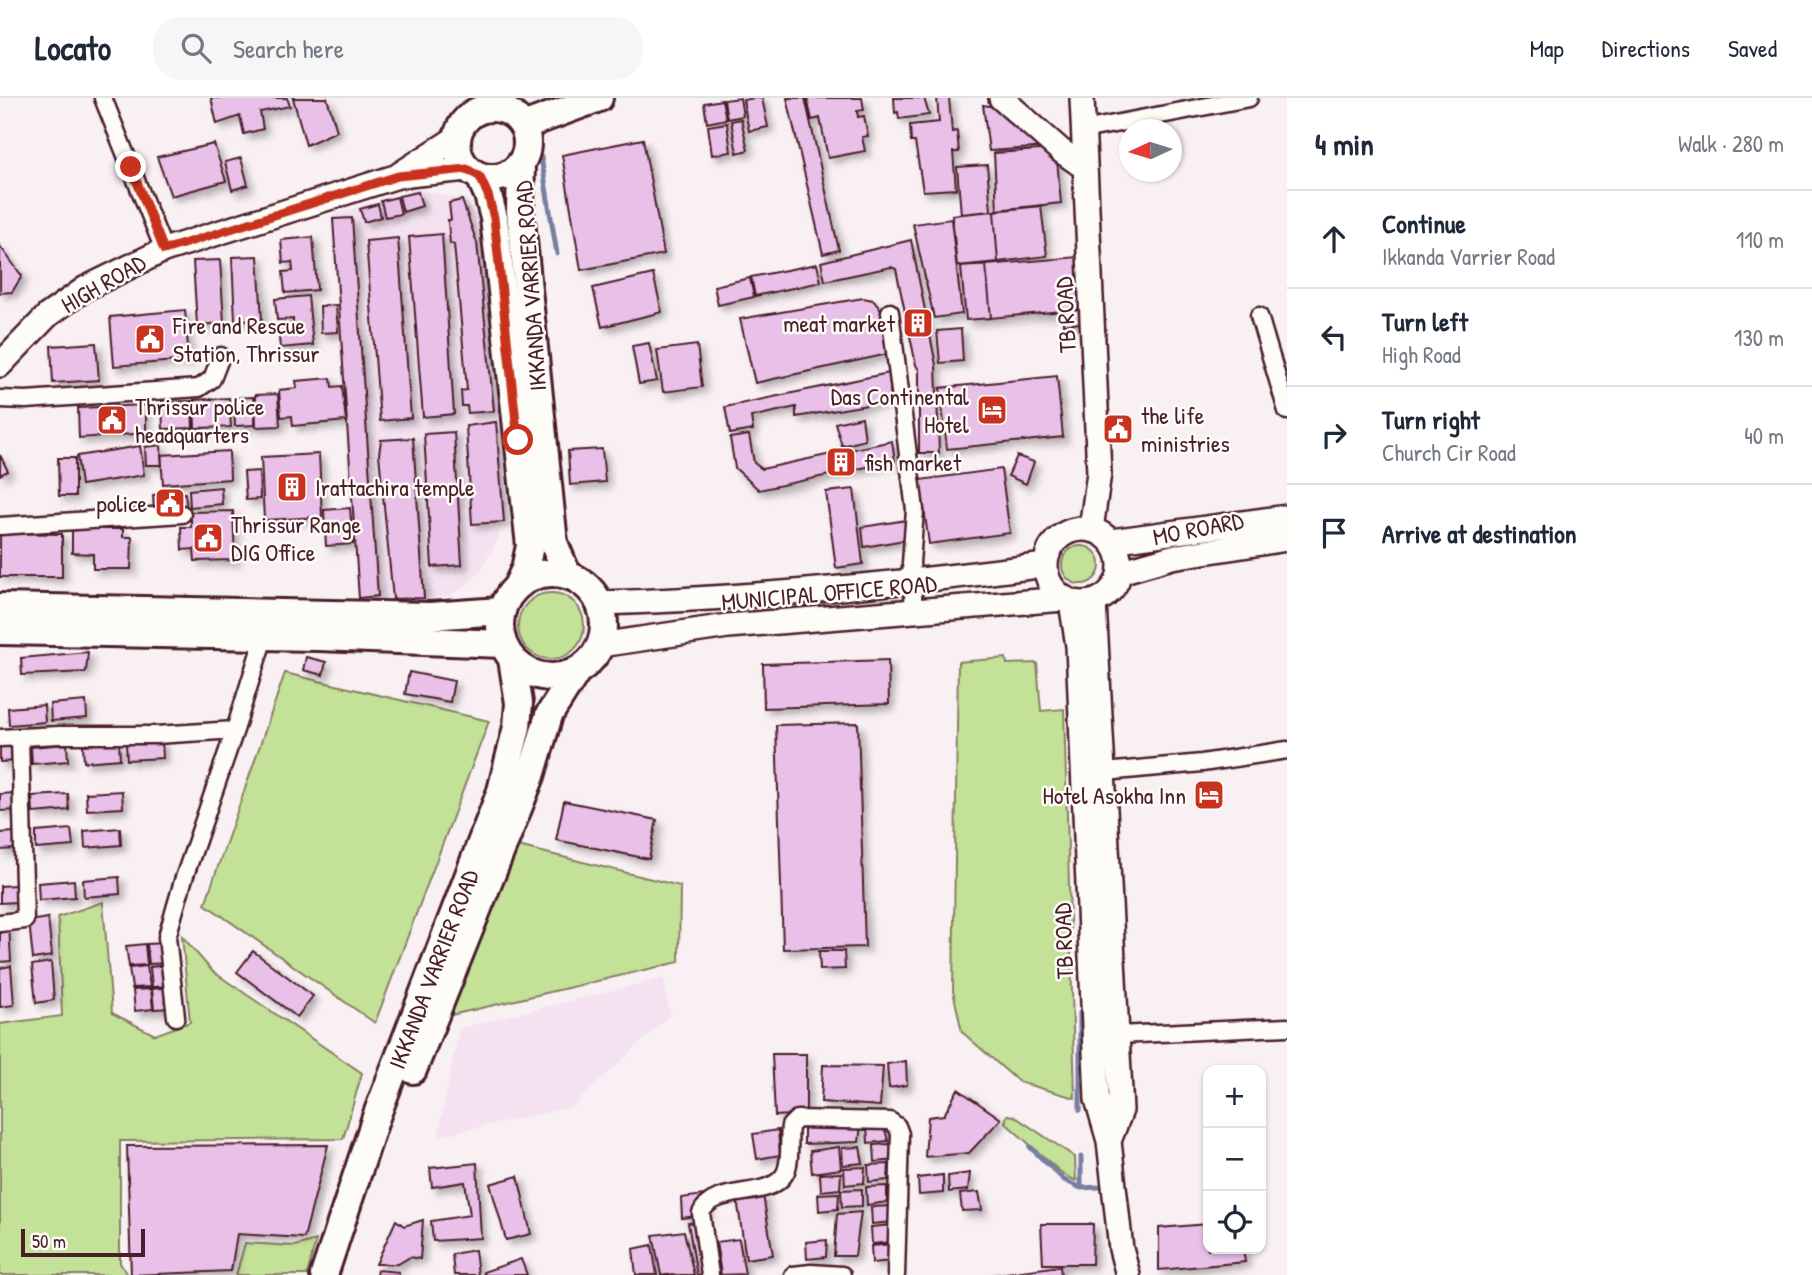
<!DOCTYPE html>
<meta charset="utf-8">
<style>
body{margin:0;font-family:"Patrick Hand",sans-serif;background:#f6f6f7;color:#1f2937}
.controls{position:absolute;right:21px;bottom:21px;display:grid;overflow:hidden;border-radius:14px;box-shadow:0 2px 5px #0004}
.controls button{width:63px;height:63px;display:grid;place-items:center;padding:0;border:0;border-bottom:2px solid #e0e1e3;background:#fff;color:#1f2937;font:35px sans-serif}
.compass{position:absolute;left:1119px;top:21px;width:63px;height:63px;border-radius:50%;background:#fff;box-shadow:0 2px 5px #0004;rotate:266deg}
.scale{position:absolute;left:21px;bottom:18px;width:124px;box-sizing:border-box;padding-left:7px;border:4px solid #4a1f2b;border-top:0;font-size:19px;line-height:24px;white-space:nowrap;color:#4a1f2b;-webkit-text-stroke:5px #fdfcf7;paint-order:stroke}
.stop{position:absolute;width:21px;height:21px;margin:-16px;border:5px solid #c8321e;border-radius:50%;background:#fff}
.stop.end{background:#c8321e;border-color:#fff;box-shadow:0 2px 7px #0008}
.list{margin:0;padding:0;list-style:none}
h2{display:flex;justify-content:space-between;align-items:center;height:91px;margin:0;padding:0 28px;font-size:30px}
h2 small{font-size:23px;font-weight:400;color:#747a83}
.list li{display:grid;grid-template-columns:46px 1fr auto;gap:21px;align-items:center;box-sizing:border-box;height:98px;padding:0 28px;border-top:2px solid #e0e1e3}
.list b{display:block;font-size:26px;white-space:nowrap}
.list p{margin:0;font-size:23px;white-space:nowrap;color:#747a83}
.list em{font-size:23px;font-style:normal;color:#747a83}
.icon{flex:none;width:38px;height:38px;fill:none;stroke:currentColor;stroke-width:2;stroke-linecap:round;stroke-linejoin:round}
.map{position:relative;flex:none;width:1287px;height:1177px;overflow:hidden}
header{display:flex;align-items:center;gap:42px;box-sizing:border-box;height:98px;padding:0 35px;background:#fff;border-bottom:2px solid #e0e1e3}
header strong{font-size:33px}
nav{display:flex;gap:38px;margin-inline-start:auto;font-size:24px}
.search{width:490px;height:63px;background:#f6f6f7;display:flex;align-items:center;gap:18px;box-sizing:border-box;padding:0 24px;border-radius:28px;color:#747a83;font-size:26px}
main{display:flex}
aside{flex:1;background:#fff}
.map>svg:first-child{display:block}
.built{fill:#f4e2f0}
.green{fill:#c4e198;stroke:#878062;stroke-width:2}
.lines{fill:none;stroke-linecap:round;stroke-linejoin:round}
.stream{stroke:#7680a0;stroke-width:5}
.building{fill:#e8c0e8;stroke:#4a1f2b;stroke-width:2;filter:url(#shadow)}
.street-casing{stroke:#4a1f2b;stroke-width:21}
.secondary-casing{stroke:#4a1f2b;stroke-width:28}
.primary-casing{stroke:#4a1f2b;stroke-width:32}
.street{stroke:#fdfcf7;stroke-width:16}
.secondary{stroke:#fdfcf7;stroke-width:23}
.primary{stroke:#fdfcf7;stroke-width:26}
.route{stroke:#c8321e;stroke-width:9}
.labels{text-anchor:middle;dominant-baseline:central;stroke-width:5;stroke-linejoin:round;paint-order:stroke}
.street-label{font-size:24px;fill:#4a1f2b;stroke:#fdfcf7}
.poi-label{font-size:24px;fill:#4a1f2b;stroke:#fdfcf7;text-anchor:start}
</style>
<header>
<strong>Locato</strong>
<div class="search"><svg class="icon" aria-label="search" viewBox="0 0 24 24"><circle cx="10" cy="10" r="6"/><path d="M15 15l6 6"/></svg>Search here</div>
<nav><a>Map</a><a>Directions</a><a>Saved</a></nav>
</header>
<main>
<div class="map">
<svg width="1287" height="1177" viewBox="0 0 1287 1177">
<defs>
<filter id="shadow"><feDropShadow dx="5" dy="5" stdDeviation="3.5" flood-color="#0004"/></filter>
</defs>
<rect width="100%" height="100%" fill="#f9f0f4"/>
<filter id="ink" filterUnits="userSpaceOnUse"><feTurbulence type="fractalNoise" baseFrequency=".0143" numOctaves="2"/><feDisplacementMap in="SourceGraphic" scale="14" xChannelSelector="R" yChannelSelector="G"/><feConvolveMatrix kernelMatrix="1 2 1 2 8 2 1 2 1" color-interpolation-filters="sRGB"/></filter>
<g filter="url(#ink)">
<path class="built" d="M418 91 465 102 481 125 508 410 497 443 480 473 465 489 444 499 359 503 332 117Z
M664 880 670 917 572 1009 438 1038 459 930Z"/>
<path class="green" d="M1062 467a19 19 0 1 1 38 0a19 19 0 1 1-38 0Z
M518 528a33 33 0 1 1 66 0a33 33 0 1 1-66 0Z
M1006 560 1007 566 1037 565 1041 613 1064 611 1075 1000 1019 984 962 934 953 893 958 564Z
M285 575 489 623 375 925 205 806Z
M518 748 680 788 679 864 451 917Z
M103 804 112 915 155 937 190 924 182 838 212 873 362 975 343 1041 120 1043V1165L127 1177H0V926L62 918 58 819Z
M1007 1017 1014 1018 1075 1059 1076 1083 1064 1077 1010 1029 1005 1024Z
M316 1142 307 1177H236L245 1145 295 1148Z"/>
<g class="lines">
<path class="stream" d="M541 59 557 156
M1080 1012V915
M1030 1049 1064 1082 1081 1090 1099 1089
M1081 1059V1090"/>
</g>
<path class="building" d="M211 0H287L290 8 260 14 263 31 244 36 240 18 217 26Z
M293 0H327L337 33 306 47Z
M740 0 743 18 727 21 724 2Z
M755 0H762L768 29 749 33 743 2Z
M787 0H805L839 152 823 156Z
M807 0H862L864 12 857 13 858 19 864 18 868 38 862 39 865 53 828 60 820 20 812 22Z
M894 0H924L929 17 899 21 898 14 895 15Z
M937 0H949L952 34 957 33 959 54H953L956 91 923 93 915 44H911L910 27 939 24Z
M722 2 726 21 707 25 704 5Z
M983 7 1002 10 1049 49 989 53Z
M741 21 748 52 737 55 731 23Z
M727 25 731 54 712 57 708 28Z
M643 41 664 156 581 172 562 57Z
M214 46 226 83 171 98 157 59Z
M1056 51 1061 105 997 112 994 55Z
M241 60 248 87 232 92 225 64Z
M987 67 991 113 961 116 957 69Z
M418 94 422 108 403 114 399 98Z
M397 99 401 116 385 119 381 103Z
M462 102 477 145 494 313 468 315 467 308H462L461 293 467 292 454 146H450L448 122H451L449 105Z
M378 106 381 119 364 124 360 111Z
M1041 108 1047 158 998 164 994 113Z
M994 113 998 164 957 168 952 117Z
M352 120 378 498 359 500 333 121Z
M951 121 962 216 934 220 913 126Z
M442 136 454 316 423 319 409 139Z
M313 139 317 192 285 195 283 174 293 173 292 164 283 165 281 142Z
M398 140 411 320 380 323 366 143Z
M911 142 936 267 939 355H919V272L916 267 896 171 891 169 825 183 821 164Z
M0 148 22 178 12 194 0 195Z
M258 158 262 222 235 223 232 159Z
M1078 159 1082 211 991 220 986 167Z
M220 162 224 225 197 227 193 163Z
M817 166 821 184 755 198 751 179Z
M986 167 991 220 966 222 961 169Z
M653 176 662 214 602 229 593 190Z
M750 180 754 199 718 207 714 188Z
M308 198 313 247 280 250 278 228 293 227V221L277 222 275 201Z
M863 200 873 202 884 216 888 256 755 285 740 221Z
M336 207 338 234 321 235 320 208Z
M185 212 189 262 114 268 110 219Z
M1079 212 1080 225 1063 227V214Z
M961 231 963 263 940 265 937 233Z
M96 245 99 282 53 285 51 248Z
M649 245 657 283 639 286 632 248Z
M697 247 702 289 663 294 657 252Z
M889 275 891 303 796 319V309L751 319 753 332 730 336 725 309Z
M1057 278 1063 339 947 351 940 290Z
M331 280 332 289 342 288 346 323 293 328 292 318 281 319 279 292 297 290 296 283Z
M278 296 280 328 256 329 255 297Z
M253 299 255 327 235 328 234 300Z
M229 300 231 329 195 330 194 302Z
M192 303 193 330 163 331 162 304Z
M146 307V335L79 340 78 310Z
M862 319 865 342 842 348 835 325Z
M496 324 504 424 472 426 466 328Z
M454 334 462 467 432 469 424 336Z
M749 337 754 365 762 371 892 343 895 363 759 392 735 370 730 340Z
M413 340 424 500 393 501 379 356 381 342Z
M161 347 162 367H146L145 349Z
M140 348 144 377 81 387 77 358Z
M602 351 605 384 570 387 568 353Z
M229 353 230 381 163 386 161 357Z
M319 356 322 419 264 422 261 359Z
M0 357 8 373 0 377Z
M1017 358 1034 364 1026 386 1008 378Z
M58 360H75V398H59Z
M1001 371 1010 435 929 446 920 382Z
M259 373 260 401 246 402 244 374Z
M221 389 222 406 190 409 189 392Z
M854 391 863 466 836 470 826 394Z
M185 395 187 413 154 415 153 397Z
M350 410 353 446 326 448 324 412Z
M233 413 235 462 195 463 194 451 182 452 181 429H191V414Z
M907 422 910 441 864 449 862 429Z
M72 431H123V439H132L131 471H93V456L72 455Z
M0 435 62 436V479H0Z
M88 554 86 574 22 577 21 560Z
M306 559 326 564 323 577 303 572Z
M888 562 889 606 764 610 763 566Z
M409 574 454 583 450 604 405 596Z
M86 603 87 620 51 623 50 606Z
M44 607 45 624 9 627 8 610Z
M858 625 865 849 783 851 776 627Z
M162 643 163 660 127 662 126 646Z
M119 644 120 661 84 664 83 647Z
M67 646 68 663 32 666 31 649Z
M0 647H14L15 663 0 664Z
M122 693 123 710 87 712 86 695Z
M15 695 16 712 0 713V696Z
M68 696 69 712 33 715 32 698Z
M564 703 657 722 649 761 556 742Z
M120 730 121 747 85 750 84 733Z
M71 731 73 748 36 751V734Z
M15 734 16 751 0 752V735Z
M119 779 120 796 84 799 83 782Z
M74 782 75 799 39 802 38 785Z
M15 787 16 804 0 805V788Z
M48 820 52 858 33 861 29 823Z
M9 827 11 863 0 864V829Z
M165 845 167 865 149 866 147 846Z
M145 846 147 867 129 868 126 848Z
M253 853 313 898 297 919 237 874Z
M819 853H844L845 871 820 872Z
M51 864 54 902 36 905 32 867Z
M168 867 170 888 152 889 150 869Z
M11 868 14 907 0 909V870Z
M147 868 150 889 132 890 129 870Z
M170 889 173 910 154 911 152 891Z
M151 891 153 911 135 913 133 892Z
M772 956H806V1016L775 1018Z
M906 963 907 987 889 990 887 966Z
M823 967 883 968 880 1008 821 1004Z
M958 991 1001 1021 969 1055 925 1059 928 1019 944 1017Z
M804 1026H861L859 1044 804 1046Z
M884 1027 888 1043 868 1045 867 1028Z
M778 1032 780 1057 757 1061 753 1036Z
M891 1046 895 1062 875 1064 874 1047Z
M328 1047 304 1140 237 1136 231 1173 131 1177 127 1048Z
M839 1049 841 1071 812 1075 810 1053Z
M860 1049 863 1065 843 1067 842 1050Z
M477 1065 481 1140 433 1143 431 1123 470 1117 465 1084 432 1089 430 1070Z
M889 1066 888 1082 869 1084 868 1067Z
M865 1069 864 1085 845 1087 844 1070Z
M841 1075 840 1091 821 1093 820 1076Z
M970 1075 968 1092 949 1094 948 1078Z
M943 1077V1095L919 1097 918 1080Z
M518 1078 531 1136 506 1142 490 1086Z
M887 1088V1104L867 1107 866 1089Z
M862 1091V1108L842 1109 841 1092Z
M979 1094 982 1112 962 1113 960 1096Z
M839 1095 838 1111 819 1113 818 1096Z
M704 1097 708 1116 682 1120 681 1100Z
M763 1097 773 1157 746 1161 737 1101Z
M893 1108 892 1124 872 1126 871 1109Z
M861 1114 855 1158H834L837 1116Z
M396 1122 404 1128 423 1122 420 1161 410 1159 398 1166H376Z
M696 1124 707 1177H697L688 1125Z
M1041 1126H1093L1092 1166H1043Z
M1208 1126V1151H1243L1245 1164 1159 1172V1130Z
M892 1127V1144L872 1146 871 1129Z
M684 1133 694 1177H661L653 1137Z
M739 1141 745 1176 721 1177 716 1144Z
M827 1142 826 1159 807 1161 806 1144Z
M893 1146 892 1163 872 1165 871 1148Z
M652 1147 657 1177H636L633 1151Z
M475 1152 478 1177H454L452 1156Z
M521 1161 527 1177H484L483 1174Z
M1060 1168 1061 1177H991Z
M377 1172 399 1174V1177H376Z"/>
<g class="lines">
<g class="street-casing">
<path id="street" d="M103 0 164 152
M1083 32 1249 0
M890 214 915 412 911 465 914 513
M1259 218 1287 313
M0 301 26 302 199 290 212 281 221 258
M0 428 182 416
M0 640 59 637H156L235 632
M1105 674 1202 665 1287 652
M0 825 25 822 20 640
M176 919 167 839 183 783 235 632 264 539
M1118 937 1287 929
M710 1177 701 1115C714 1086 768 1102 784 1077 792 1065 788 1043 790 1028L797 1021 890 1023 897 1028 900 1036 896 1177
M793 1177 811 1175 842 1177"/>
</g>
<g class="secondary-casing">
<path id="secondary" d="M1001 0 1060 52 1084 69
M1082 0 1099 375 1091 431
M400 76 456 40
M0 267 48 217 86 190 164 152 398 78 467 71
M1046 468a37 37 0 1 1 74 0a37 37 0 1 1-74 0Z
M1111 443 1287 419
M1120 474 1172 459 1287 441
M1071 504 1078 548 1097 1001 1109 1043 1121 1151 1128 1177
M1094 504 1121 1012 1109 1043
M599 505C748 501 898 486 1046 467
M600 547 728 528 1064 501"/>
</g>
<g class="primary-casing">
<path id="primary" d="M457 45a35 35 0 1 1 70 0a35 35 0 1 1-70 0Z
M523 28 599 0
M521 65 520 113 554 445 567 476
M480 79 488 97 494 120 530 448 525 471 518 486
M500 527a52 52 0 1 1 104 0a52 52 0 1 1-104 0Z
M0 509 430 518 501 513
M0 533 318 539 503 546
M413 972 531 678 549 617 577 573
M324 1177 376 1019 501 693 517 629 519 605 512 561"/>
</g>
<use href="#street" class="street"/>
<use href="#secondary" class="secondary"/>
<use href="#primary" class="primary"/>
</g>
</g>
<g class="lines" filter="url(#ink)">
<path class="route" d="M131 69 164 152 398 78 467 71 480 79 488 97 494 120 518 342"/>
</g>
<defs>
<g id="building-square" transform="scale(1.575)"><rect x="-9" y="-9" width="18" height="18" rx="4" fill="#c8321e" stroke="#fdfcf7"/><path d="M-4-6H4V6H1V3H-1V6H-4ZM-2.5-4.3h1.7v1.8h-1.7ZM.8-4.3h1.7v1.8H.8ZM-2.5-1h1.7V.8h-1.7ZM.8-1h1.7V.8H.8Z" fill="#fff"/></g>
<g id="civic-square" transform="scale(1.575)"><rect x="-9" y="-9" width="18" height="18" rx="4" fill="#c8321e" stroke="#fdfcf7"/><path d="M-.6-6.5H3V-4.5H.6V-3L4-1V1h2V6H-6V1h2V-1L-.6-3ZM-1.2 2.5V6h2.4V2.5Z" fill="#fff"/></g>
<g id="hotel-square" transform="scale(1.575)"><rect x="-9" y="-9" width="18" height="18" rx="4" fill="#c8321e" stroke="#fdfcf7"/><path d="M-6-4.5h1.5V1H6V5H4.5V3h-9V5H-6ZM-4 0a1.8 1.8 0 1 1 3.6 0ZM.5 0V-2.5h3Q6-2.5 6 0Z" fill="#fff"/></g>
</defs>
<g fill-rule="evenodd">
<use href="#building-square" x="918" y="225"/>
<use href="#civic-square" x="150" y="241"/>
<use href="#hotel-square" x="992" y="312"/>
<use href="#civic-square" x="112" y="322"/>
<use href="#civic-square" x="1118" y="331"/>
<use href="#building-square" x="841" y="364"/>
<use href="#building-square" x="292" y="389"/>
<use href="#civic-square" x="170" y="405"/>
<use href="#civic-square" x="208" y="440"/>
<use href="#hotel-square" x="1209" y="697"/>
</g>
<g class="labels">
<g class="street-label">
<text transform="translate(103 185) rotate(-30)">HIGH ROAD</text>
<text transform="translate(530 188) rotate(-94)">IKKANDA VARRIER ROAD</text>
<text transform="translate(1065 217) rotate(-93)">TB ROAD</text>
<text transform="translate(1198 430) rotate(-11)">MO ROARD</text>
<text transform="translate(829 494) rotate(-5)">MUNICIPAL OFFICE ROAD</text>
<text transform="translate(1063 843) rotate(-92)">TB ROAD</text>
<text transform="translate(433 871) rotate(-69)">IKKANDA VARRIER ROAD</text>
</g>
<g class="poi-label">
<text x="895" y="225" text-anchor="end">meat market</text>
<text x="173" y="227">Fire and Rescue<tspan x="173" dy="28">Station, Thrissur</tspan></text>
<text x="969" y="298" text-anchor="end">Das Continental<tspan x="969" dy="28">Hotel</tspan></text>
<text x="135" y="308">Thrissur police<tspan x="135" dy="28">headquarters</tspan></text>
<text x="1141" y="317">the life<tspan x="1141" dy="28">ministries</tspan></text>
<text x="864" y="364">fish market</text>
<text x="315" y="389">Irattachira temple</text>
<text x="147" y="405" text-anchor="end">police</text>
<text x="231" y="426">Thrissur Range<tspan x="231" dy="28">DIG Office</tspan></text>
<text x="1186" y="697" text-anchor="end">Hotel Asokha Inn</text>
</g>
</g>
</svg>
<div class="controls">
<button>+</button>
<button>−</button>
<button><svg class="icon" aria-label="locate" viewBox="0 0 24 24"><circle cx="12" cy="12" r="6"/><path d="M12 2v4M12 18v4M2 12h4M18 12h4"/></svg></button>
</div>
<svg class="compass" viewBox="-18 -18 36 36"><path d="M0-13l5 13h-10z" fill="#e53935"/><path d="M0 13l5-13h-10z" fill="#747a83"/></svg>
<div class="scale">50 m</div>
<div class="stop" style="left:518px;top:342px"></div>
<div class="stop end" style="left:131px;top:69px"></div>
</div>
<aside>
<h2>4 min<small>Walk · 280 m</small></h2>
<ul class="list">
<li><svg class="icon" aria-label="ahead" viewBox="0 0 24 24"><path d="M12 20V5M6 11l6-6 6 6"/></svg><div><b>Continue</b><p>Ikkanda Varrier Road</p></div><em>110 m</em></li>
<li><svg class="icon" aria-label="left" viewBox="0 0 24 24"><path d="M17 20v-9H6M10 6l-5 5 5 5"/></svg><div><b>Turn left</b><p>High Road</p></div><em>130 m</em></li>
<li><svg class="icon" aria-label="right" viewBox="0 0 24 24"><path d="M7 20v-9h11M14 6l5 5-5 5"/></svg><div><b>Turn right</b><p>Church Cir Road</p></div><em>40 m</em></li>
<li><svg class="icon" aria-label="arrive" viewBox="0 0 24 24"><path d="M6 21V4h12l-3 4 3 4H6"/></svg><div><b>Arrive at destination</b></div></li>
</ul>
</aside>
</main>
